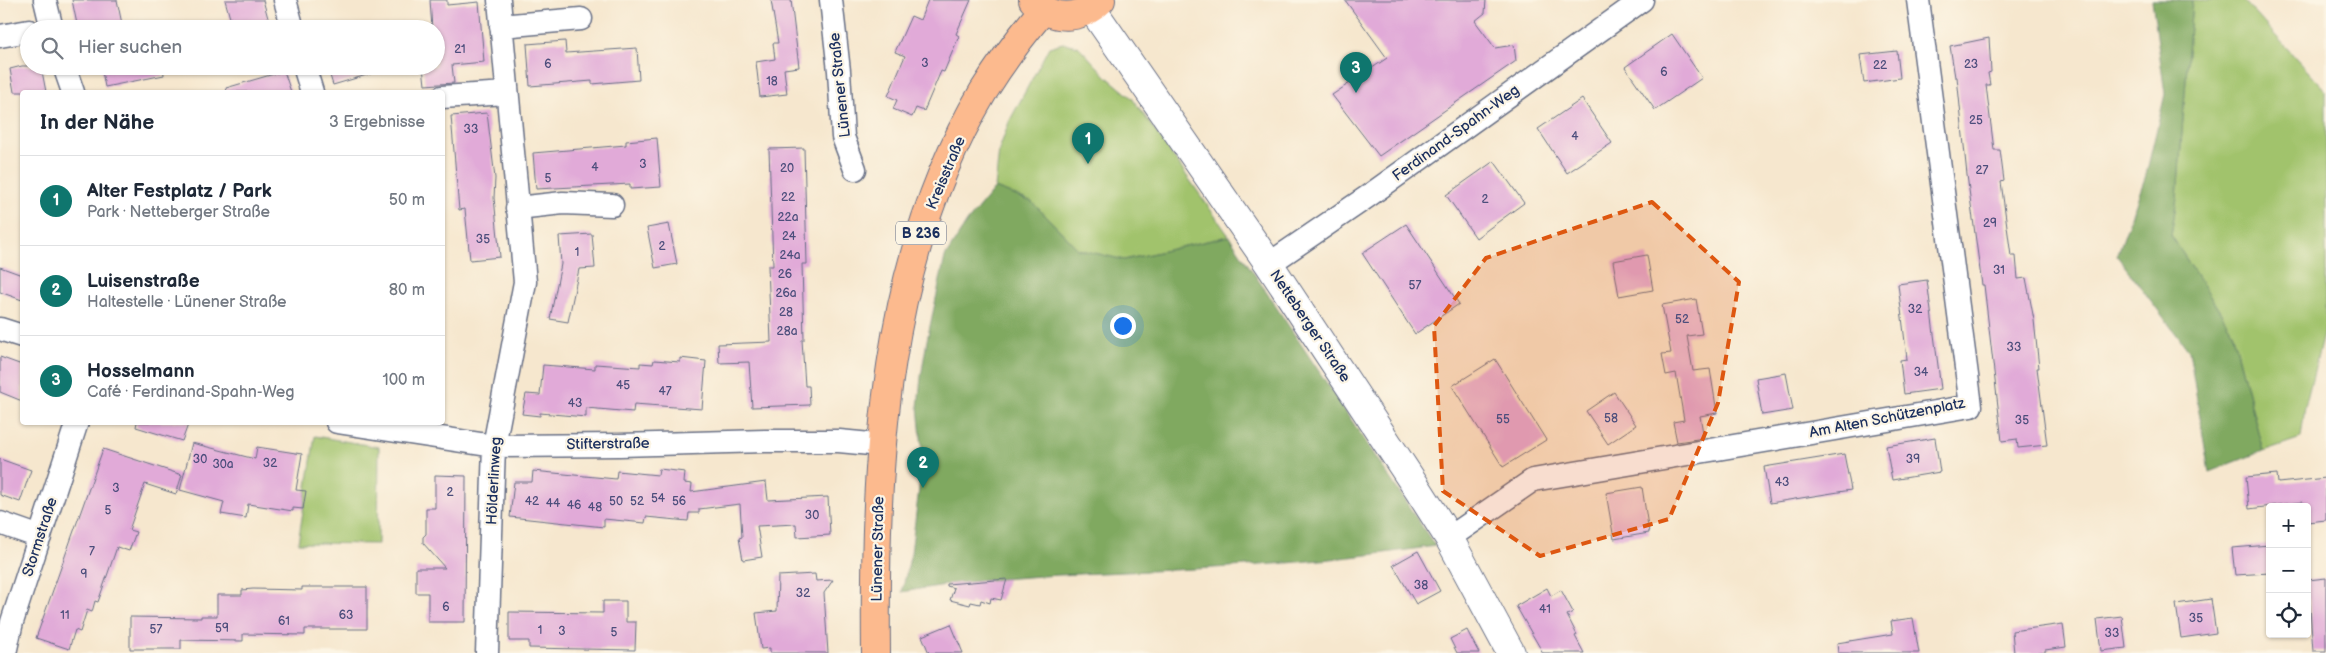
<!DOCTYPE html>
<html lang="de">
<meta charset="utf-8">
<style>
body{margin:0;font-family:"Balsamiq Sans",sans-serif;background:#f2f2f3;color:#1f2937}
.controls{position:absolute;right:15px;bottom:15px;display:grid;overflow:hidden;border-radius:5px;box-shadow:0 1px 4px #0004}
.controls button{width:45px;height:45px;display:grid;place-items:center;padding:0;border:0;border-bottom:1px solid #e0e1e3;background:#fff;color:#1f2937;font:25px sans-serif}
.you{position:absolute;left:1122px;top:325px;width:18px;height:18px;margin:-12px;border:4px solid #fff;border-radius:50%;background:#1a73e8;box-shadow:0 0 0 8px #1a73e833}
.badge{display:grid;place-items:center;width:32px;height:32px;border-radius:50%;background:#0f766e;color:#fff;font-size:16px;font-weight:700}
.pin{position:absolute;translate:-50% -41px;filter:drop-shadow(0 1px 2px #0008)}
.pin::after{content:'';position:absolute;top:26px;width:18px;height:15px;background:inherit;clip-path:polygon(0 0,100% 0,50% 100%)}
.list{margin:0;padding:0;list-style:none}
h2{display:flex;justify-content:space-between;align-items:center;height:65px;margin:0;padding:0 20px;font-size:21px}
h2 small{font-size:16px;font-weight:400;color:#747a83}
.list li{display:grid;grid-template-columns:32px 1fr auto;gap:15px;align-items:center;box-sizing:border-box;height:90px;padding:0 20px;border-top:1px solid #e0e1e3}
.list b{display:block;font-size:19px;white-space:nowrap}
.list p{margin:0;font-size:16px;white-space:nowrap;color:#747a83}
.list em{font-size:16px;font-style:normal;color:#747a83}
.icon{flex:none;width:28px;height:28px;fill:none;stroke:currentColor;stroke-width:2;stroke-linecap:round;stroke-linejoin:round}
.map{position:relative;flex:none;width:2326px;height:653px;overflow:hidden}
.search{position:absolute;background:#fff;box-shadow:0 1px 4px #0004;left:20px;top:20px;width:425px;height:55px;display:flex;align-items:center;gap:12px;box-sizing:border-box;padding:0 18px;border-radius:28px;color:#747a83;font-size:19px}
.panel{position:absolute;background:#fff;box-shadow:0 1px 4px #0004;left:20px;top:90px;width:425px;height:335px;border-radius:5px}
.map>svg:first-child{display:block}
.green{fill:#a1c36c;stroke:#5e7965}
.forest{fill:#80a960;stroke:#4e6c5f}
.building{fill:#e1aad8}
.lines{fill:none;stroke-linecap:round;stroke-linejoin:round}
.minor-casing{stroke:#686f85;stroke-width:25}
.tertiary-casing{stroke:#686f85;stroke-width:30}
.primary-casing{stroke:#686f85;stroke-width:30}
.minor{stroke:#fff;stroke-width:22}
.tertiary{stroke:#fff;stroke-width:28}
.primary{stroke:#fcba8e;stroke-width:28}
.marked{fill:#de5710;fill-opacity:0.2;stroke:#de5710;stroke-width:4;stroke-dasharray:10 6;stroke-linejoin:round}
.labels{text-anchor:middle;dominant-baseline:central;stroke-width:4.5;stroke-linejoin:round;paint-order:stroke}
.number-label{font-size:12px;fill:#4c4e7c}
.shield{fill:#fcf5e5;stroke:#5e6a86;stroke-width:1}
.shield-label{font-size:14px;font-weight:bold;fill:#1b2f5e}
.street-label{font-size:15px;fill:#1b2f5e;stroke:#fcf5e5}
</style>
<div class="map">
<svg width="2326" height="653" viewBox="0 0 2326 653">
<rect width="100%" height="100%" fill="#fcf5e5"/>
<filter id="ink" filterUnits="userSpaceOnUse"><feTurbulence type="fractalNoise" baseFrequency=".02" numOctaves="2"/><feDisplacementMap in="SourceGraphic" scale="10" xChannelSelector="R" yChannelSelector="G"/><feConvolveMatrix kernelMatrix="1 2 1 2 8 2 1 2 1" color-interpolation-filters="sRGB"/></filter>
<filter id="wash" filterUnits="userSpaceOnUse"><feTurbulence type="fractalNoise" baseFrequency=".0096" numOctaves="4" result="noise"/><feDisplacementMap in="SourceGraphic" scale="20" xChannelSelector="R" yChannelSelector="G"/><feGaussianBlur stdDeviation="1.12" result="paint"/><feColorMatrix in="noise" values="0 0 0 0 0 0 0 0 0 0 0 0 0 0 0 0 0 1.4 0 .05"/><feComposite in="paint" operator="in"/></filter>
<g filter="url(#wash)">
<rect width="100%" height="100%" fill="#f6e7ce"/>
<path class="green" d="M2192 0H2243L2326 91V323L2305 407 2301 438 2263 451 2232 331 2171 235 2177 198Z
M1063 43 1078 46 1107 77 1132 98 1229 236 1124 260 1078 249 1032 202 995 188 999 150 1009 122 1049 47Z
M315 436 379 447 378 544 298 543Z"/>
<path class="forest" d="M2152 0H2192L2177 198 2171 235 2232 331 2263 451 2209 472 2189 351 2117 256 2146 175 2165 94Z
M995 188 1032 202 1078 249 1124 260 1229 236 1435 546C1362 557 1287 564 1213 568 1107 574 1007 573 902 592L911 553 923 457 918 407 921 377 927 340 945 257 967 222Z"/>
<g id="blocks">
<path class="building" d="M72 0H117L122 24 101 29H78Z
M225 0H263L271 29H233Z
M430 0H447V5L479 2 484 62 452 65 454 83 425 85 423 67 436 66V29H432Z
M771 0H791L799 67 784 69 787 94 760 97 756 62 775 59 773 43H778Z
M928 0H971L956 34 959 36 944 72 941 71 924 111 916 108 912 117 893 109 897 100 888 96 905 56 895 52 911 16 920 20Z
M1345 0H1486L1485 13 1475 21 1495 48 1514 45 1516 61 1379 156 1332 95 1387 58Z
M1672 34 1702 78 1655 110 1625 67Z
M1989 38 1991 72 1988 73 1990 85H1986L1994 150H2000L2004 181 2001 182 2011 256H2016L2018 279 2026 278 2034 320 2039 368H2037L2047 445 2018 448 2017 439 2002 441 1984 285H1982L1967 175 1957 77H1955L1950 46Z
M565 41 566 53 637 48 639 80 592 84V81L530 86 527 44Z
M1897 51 1900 78 1864 83 1860 55Z
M22 66H41L46 92H14L10 69Z
M101 66H163L164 75 105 87Z
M327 66H380V71L333 85Z
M284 71 291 92H227L226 88Z
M1582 99 1612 143 1567 173 1538 129Z
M487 113 495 178 494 198 500 257 470 260 465 209 459 210 451 116Z
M657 138 661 187 630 189V184L536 189 533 153 626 145V141Z
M804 148 807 264H802L804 340H802L805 386H809L810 405 752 407 749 362 719 363 718 344 771 342 768 266H773L769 149Z
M1494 161 1524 203 1476 238 1446 195Z
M669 224 677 264 655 268 647 228Z
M1406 224 1459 304 1415 334 1362 253Z
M592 234 595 268 579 269 568 322 550 319 561 264 559 236Z
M1647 255 1653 290 1619 296 1613 261Z
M0 267 22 275V300L0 292Z
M1927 280 1941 389 1904 394 1900 360 1907 359 1898 284Z
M1696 299 1702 334 1687 336 1693 371 1710 369 1717 413 1700 416 1704 438 1677 442 1673 422 1684 420 1676 373 1666 375 1662 354 1671 353 1662 305Z
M0 357 22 365V401L0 392Z
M680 358 706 361 702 409 634 404 633 412 586 408V417L540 413V416L522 414 526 394 540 395 543 365 595 369V364L640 367V363L653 364 654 360 680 362Z
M1495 359 1546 440 1503 467 1452 386Z
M1786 373 1793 410 1762 415 1756 378Z
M1614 392 1636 425 1608 444 1586 411Z
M137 422H189L182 441 136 427Z
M1935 438 1940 472 1892 480 1886 446Z
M192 443 255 459 257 447 302 454 296 490 306 491 303 509 293 508V511L248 504 246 518 221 514 224 502 180 490Z
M103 449 182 475 176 494 145 484 129 530 136 532 129 551 117 547 98 602 95 601 92 612 87 610 80 632 75 630 69 649 36 638Z
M1844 454 1851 490 1770 503 1764 467Z
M0 459 31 470 20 502 0 495Z
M659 469 685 472 684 483 692 484 691 492 766 482 768 500 828 497 830 535 797 537 796 524 757 526 762 557 743 560 739 538 742 537 740 504 699 509V513H689L688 521 646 517 645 523 604 519V527L510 517 514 482H532L533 471 616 479 617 471 658 475Z
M2277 474 2278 483 2326 478V520L2307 522V507H2304L2303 502 2249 509 2246 477Z
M435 475 466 476 465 622H428V593H416V568H445L423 543V537L426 534V508H435Z
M1642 487 1649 533 1614 539 1606 493Z
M2270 545V573L2235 575 2232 548Z
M1418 551 1440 591 1416 604 1393 565Z
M815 574 816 581 833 580 824 593 828 653H770V648L761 649 756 613 777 611 778 576Z
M2326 578V651H2313L2308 580Z
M1007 579 1001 600 991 598 990 603 981 600 980 604 971 602 970 605 950 600 954 588 947 586V584Z
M302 587H367V629H305V635L243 634V641L181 640V649H130V617L201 618V616H217V595H242V590L253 589 302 590Z
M1547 588 1551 596 1561 590 1573 612 1567 615 1577 635 1575 636 1584 653H1543L1532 634 1516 606Z
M2211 599 2216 633 2181 638 2176 604Z
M603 601H626V622H636L635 650 529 648V641H509V612L603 613Z
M2122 616 2126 648 2101 651 2097 619Z
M1913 618 1919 653H1838L1837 643 1893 634 1891 621Z
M951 624 963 653H929L922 636Z
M2063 624 2066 647 2045 650V653H2014L2012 631Z
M1467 630 1471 638 1479 653H1457L1450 639Z"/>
</g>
</g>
<g filter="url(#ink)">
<use href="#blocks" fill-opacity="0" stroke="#686f85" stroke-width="1"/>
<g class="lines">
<g class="minor-casing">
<path id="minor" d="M45 0 52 29
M285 0 293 29
M831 0 839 71 843 137 855 169
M501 26 581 19
M0 36 29 31
M64 66 73 92
M304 66 312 92
M442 97 507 93
M517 208 563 203 612 205
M1269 264 1367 197 1642 0
M0 329 22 336
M337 422 494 446 620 445 765 441H839L881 445
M0 523 40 537
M1449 538 1533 480 1971 406 1918 0
M5 653 12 622 77 422
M487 653 494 446 525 282 499 0"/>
</g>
<g class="tertiary-casing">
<path id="tertiary" d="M1092 9 1269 264 1419 491 1449 538 1511 653"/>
</g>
<g class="primary-casing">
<path id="primary" d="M1033 0C1054 22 1080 20 1101 0
M876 653C874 463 883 260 983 92 1001 63 1021 36 1043 10"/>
</g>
<use href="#minor" class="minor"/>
<use href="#tertiary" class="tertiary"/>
<use href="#primary" class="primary"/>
</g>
</g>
<path class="marked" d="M1652 202 1739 282 1718 403 1669 519 1540 556 1443 491 1434 326 1486 258Z"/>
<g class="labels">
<g class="number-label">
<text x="460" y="49">21</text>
<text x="925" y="63">3</text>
<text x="548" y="64">6</text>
<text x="1971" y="64">23</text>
<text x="1880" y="65">22</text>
<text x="1664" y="72">6</text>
<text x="772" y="81">18</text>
<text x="1976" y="120">25</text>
<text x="471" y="129">33</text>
<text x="1575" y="136">4</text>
<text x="643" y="164">3</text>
<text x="595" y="167">4</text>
<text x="787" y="168">20</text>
<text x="1982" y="170">27</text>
<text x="548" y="178">5</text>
<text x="788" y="197">22</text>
<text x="1485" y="199">2</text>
<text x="788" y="217">22a</text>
<text x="1990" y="223">29</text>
<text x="789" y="236">24</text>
<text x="483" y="239">35</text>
<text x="662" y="246">2</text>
<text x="577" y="252">1</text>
<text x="790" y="255">24a</text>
<text x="1999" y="270">31</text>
<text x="785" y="274">26</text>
<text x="1415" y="285">57</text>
<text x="786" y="293">26a</text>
<text x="1915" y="309">32</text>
<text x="786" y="312">28</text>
<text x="1682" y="319">52</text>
<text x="787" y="331">28a</text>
<text x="2014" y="347">33</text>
<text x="1921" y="372">34</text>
<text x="623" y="385">45</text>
<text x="665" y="391">47</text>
<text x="575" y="403">43</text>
<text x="1611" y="418">58</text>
<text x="1503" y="419">55</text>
<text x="2022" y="420">35</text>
<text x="200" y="459">30</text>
<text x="1913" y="459">39</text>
<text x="270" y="463">32</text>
<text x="223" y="464">30a</text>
<text x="1782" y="482">43</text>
<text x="116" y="488">3</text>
<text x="450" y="492">2</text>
<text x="658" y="498">54</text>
<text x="532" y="501">42</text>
<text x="616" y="501">50</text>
<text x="637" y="501">52</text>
<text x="679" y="501">56</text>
<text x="553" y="503">44</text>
<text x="574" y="505">46</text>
<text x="595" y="507">48</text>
<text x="108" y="510">5</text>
<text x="812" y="515">30</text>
<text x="92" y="551">7</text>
<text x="84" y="574">9</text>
<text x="1421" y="585">38</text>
<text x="803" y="593">32</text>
<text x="446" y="607">6</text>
<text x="1545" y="609">41</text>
<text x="65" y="615">11</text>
<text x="346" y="615">63</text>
<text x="2196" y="618">35</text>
<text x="284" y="621">61</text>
<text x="222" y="628">59</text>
<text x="156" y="629">57</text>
<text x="540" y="630">1</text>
<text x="562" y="631">3</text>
<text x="614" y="632">5</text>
<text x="2112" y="633">33</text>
</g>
<rect class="shield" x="896" y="221.5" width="50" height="23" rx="4"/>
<g class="shield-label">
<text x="921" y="233">B 236</text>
</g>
<g class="street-label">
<text transform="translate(840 85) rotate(-96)">Lünener Straße</text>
<text transform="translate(1456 133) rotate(-36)">Ferdinand-Spahn-Weg</text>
<text transform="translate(946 173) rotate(-67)">Kreisstraße</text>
<text transform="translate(1310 326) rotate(56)">Netteberger Straße</text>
<text transform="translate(1887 418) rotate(-11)">Am Alten Schützenplatz</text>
<text transform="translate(608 444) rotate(-1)">Stifterstraße</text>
<text transform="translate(494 481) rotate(-87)">Hölderlinweg</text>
<text transform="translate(40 537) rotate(-72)">Stormstraße</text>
<text transform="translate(878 549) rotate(-89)">Lünener Straße</text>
</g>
</g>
</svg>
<div class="controls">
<button>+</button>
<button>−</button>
<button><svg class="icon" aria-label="locate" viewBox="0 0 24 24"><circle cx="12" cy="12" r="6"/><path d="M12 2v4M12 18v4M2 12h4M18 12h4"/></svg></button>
</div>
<div class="you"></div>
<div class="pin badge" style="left:1088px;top:164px">1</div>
<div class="pin badge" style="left:923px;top:488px">2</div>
<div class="pin badge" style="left:1356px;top:93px">3</div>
<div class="search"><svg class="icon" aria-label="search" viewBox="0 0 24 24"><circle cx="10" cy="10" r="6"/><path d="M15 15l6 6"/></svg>Hier suchen</div>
<section class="panel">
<h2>In der Nähe<small>3 Ergebnisse</small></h2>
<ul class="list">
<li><span class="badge">1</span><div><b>Alter Festplatz / Park</b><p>Park · Netteberger Straße</p></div><em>50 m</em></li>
<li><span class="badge">2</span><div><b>Luisenstraße</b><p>Haltestelle · Lünener Straße</p></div><em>80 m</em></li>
<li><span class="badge">3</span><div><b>Hosselmann</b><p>Café · Ferdinand-Spahn-Weg</p></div><em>100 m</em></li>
</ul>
</section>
</div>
